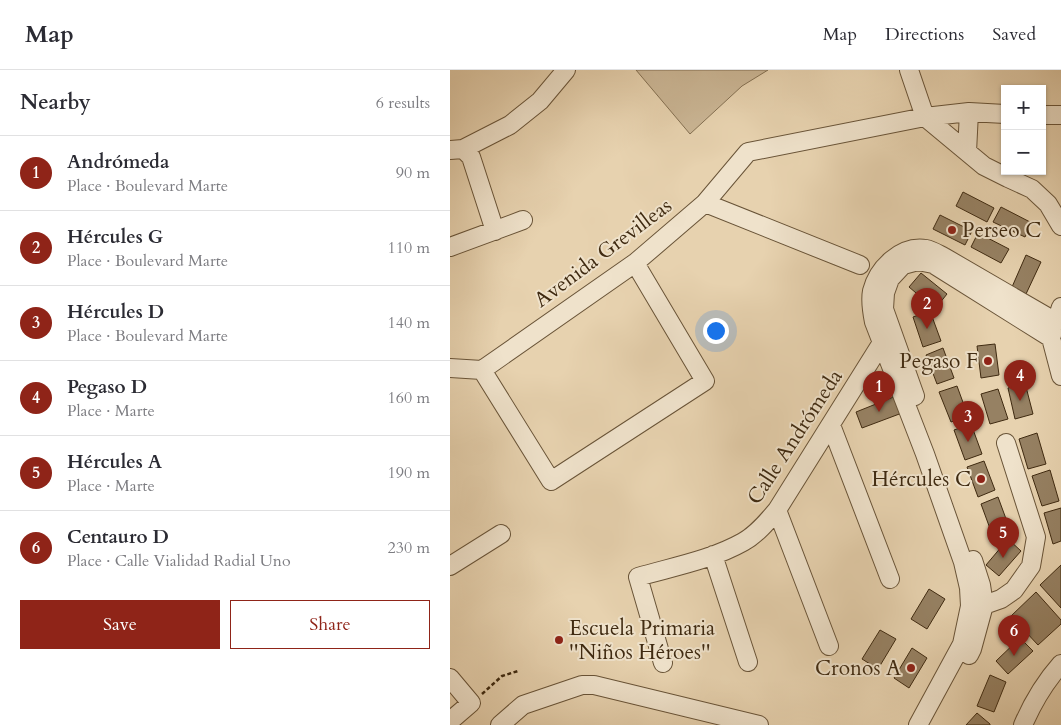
<!DOCTYPE html>
<meta charset="utf-8">
<style>
body{margin:0;font-family:Cardo,serif;background:#f7f7f7;color:#2b2b33}
.controls{position:absolute;right:15px;top:15px;display:grid;overflow:hidden;border-radius:0px;box-shadow:0 1px 4px #0004}
.controls button{width:45px;height:45px;display:grid;place-items:center;padding:0;border:0;border-bottom:1px solid #e1e1e2;background:#fff;color:#2b2b33;font:25px sans-serif}
.you{position:absolute;left:265px;top:260px;width:18px;height:18px;margin:-12px;border:4px solid #fff;border-radius:50%;background:#1a73e8;box-shadow:0 0 0 8px #1a73e833}
.badge{display:grid;place-items:center;width:32px;height:32px;border-radius:50%;background:#8f2418;color:#fff;font-size:16px;font-weight:700}
.pin{position:absolute;translate:-50% -41px;filter:drop-shadow(0 1px 2px #0008)}
.pin::after{content:'';position:absolute;top:26px;width:18px;height:15px;background:inherit;clip-path:polygon(0 0,100% 0,50% 100%)}
.list{margin:0;padding:0;list-style:none}
h2{display:flex;justify-content:space-between;align-items:center;height:65px;margin:0;padding:0 20px;font-size:21px}
h2 small{font-size:16px;font-weight:400;color:#7c7c81}
.list li{display:grid;grid-template-columns:32px 1fr auto;gap:15px;align-items:center;box-sizing:border-box;height:75px;padding:0 20px;border-top:1px solid #e1e1e2}
.list b{display:block;font-size:19px;white-space:nowrap}
.list p{margin:0;font-size:16px;white-space:nowrap;color:#7c7c81}
.list em{font-size:16px;font-style:normal;color:#7c7c81}
.actions{display:flex;gap:10px;padding:15px 20px}
.actions a{flex:1;padding:11px 0;border:1px solid #8f2418;border-radius:0px;text-align:center;font-size:18px;color:#8f2418}
.actions .main{background:#8f2418;color:#fff}
.map{position:relative;flex:none;width:611px;height:655px;overflow:hidden}
header{display:flex;align-items:center;gap:30px;box-sizing:border-box;height:70px;padding:0 25px;background:#fff;border-bottom:1px solid #e1e1e2}
header strong{font-size:24px}
nav{display:flex;gap:28px;margin-inline-start:auto;font-size:18px}
main{display:flex}
aside{flex:1;background:#fff}
.map>svg:first-child{display:block}
.green{fill:#cab594;stroke:#847052}
.building{fill:#968163;stroke:#3f2a11}
.lines{fill:none;stroke-linecap:round;stroke-linejoin:round}
.minor-casing{stroke:#695438;stroke-width:20}
.path{stroke:#3f2a11;stroke-width:2.5;stroke-dasharray:4 2.5;stroke-linecap:butt}
.minor{stroke:#efe2cb;stroke-width:18}
.poi-dot{fill:#8f2418;stroke:#efe2cb;stroke-width:2}
.labels{text-anchor:middle;dominant-baseline:central;stroke-width:4;stroke-linejoin:round;paint-order:stroke}
.poi-label{font-size:21px;fill:#3f2a11;stroke:#efe2cb;text-anchor:end}
.street-label{font-size:21px;fill:#3f2a11;stroke:#efe2cb}
</style>
<header>
<strong>Map</strong>
<nav><a>Map</a><a>Directions</a><a>Saved</a></nav>
</header>
<main>
<aside>
<h2>Nearby<small>6 results</small></h2>
<ul class="list">
<li><span class="badge">1</span><div><b>Andrómeda</b><p>Place · Boulevard Marte</p></div><em>90 m</em></li>
<li><span class="badge">2</span><div><b>Hércules G</b><p>Place · Boulevard Marte</p></div><em>110 m</em></li>
<li><span class="badge">3</span><div><b>Hércules D</b><p>Place · Boulevard Marte</p></div><em>140 m</em></li>
<li><span class="badge">4</span><div><b>Pegaso D</b><p>Place · Marte</p></div><em>160 m</em></li>
<li><span class="badge">5</span><div><b>Hércules A</b><p>Place · Marte</p></div><em>190 m</em></li>
<li><span class="badge">6</span><div><b>Centauro D</b><p>Place · Calle Vialidad Radial Uno</p></div><em>230 m</em></li>
</ul>
<div class="actions"><a class="main">Save</a><a>Share</a></div>
</aside>
<div class="map">
<svg width="611" height="655" viewBox="0 0 611 655">
<rect width="100%" height="100%" fill="#e7d2af"/>
<filter id="stains"><feTurbulence type="fractalNoise" baseFrequency=".004" numOctaves="4"/><feColorMatrix values="0 0 0 0 .2 0 0 0 0 .09 0 0 0 0 .02 0 0 0 .5 -.17"/></filter>
<radialGradient id="worn" r=".72"><stop offset=".6" stop-color="#630" stop-opacity="0"/><stop offset="1" stop-color="#630" stop-opacity=".3"/></radialGradient>
<path class="green" d="M186 0H318L292 16 240 64Z"/>
<path class="building" d="M513 122 544 138 537 152 506 136Z
M551 137 582 153 575 167 543 152Z
M490 145 522 161 515 175 483 159Z
M528 163 559 179 551 193 521 177Z
M576 185 591 192 576 224 562 217Z
M471 203 497 224 485 239 459 217Z
M480 241 491 271 473 277 463 247Z
M545 274 549 305 531 308 527 276Z
M493 278 504 308 487 314 476 285Z
M575 313 583 344 565 349 558 318Z
M507 316 518 346 501 352 489 322Z
M548 319 558 349 540 354 531 324Z
M446 326 452 343 412 358 406 342Z
M521 354 532 384 515 390 504 360Z
M587 363 596 394 578 399 569 369Z
M534 391 545 420 528 427 517 397Z
M600 400 609 431 592 436 582 406Z
M548 427 559 457 542 464 531 434Z
M611 438V471L603 474 594 443Z
M558 469 571 481 549 506 536 495Z
M611 495V538L590 515Z
M479 519 495 529 477 559 461 549Z
M586 522 611 550V554L588 575 561 546Z
M430 560 446 569 428 599 412 589Z
M570 568 583 581 558 604 546 591Z
M462 578 477 588 459 618 444 608Z
M540 605 556 612 544 642 527 636Z
M527 643 540 654V655H516Z"/>
<g class="lines">
<g class="minor-casing">
<path id="minor" d="M459 0 475 47 534 96 558 108 582 119 598 134 611 156
M592 45H611
M13 79 21 87 45 161
M0 80 13 79 60 55 90 31 116 0
M517 82 519 42
M255 133 410 195
M0 177 73 150
M611 237 601 268 611 306
M0 298 32 300
M32 300 185 193 255 133 298 82 475 47 519 42 555 44
M32 300 101 411 255 311 185 193
M465 326 434 239 435 223 440 209 453 195 468 191 483 194 601 268
M381 355 440 509
M327 440 379 576
M263 485 298 592
M0 496 51 464
M523 536 534 535 551 529 564 520 581 496 586 467 556 373
M519 585 522 579 534 535 531 515 523 490
M213 593 188 507C222 497 261 490 293 472 306 465 317 452 327 440L431 274 439 271
M0 608 21 633 0 651
M50 655 73 635 132 615H144L309 655
M468 655 512 574 520 536 519 518 513 492 475 384 424 252C422 242 420 231 422 221 428 198 451 175 476 179 482 180 488 184 494 187L606 252
M573 655C583 632 595 612 611 594"/>
</g>
<path class="path" d="M32 624 52 606 68 601"/>
<use href="#minor" class="minor"/>
</g>
<g class="poi-dot">
<circle cx="502" cy="160" r="5"/>
<circle cx="538" cy="291" r="5"/>
<circle cx="531" cy="409" r="5"/>
<circle cx="109" cy="570" r="5"/>
<circle cx="461" cy="598" r="5"/>
</g>
<g class="labels">
<g class="poi-label">
<text x="512" y="160" text-anchor="start">Perseo C</text>
<text x="528" y="291">Pegaso F</text>
<text x="521" y="409">Hércules C</text>
<text x="119" y="558" text-anchor="start">Escuela Primaria<tspan x="119" dy="24">''Niños Héroes''</tspan></text>
<text x="451" y="598">Cronos A</text>
</g>
<g class="street-label">
<text transform="translate(153 183) rotate(-37)">Avenida Grevilleas</text>
<text transform="translate(345 367) rotate(-57)">Calle Andrómeda</text>
</g>
</g>
<rect width="100%" height="100%" filter="url(#stains)"/>
<rect width="100%" height="100%" fill="url(#worn)"/>
</svg>
<div class="controls">
<button>+</button>
<button>−</button>
</div>
<div class="you"></div>
<div class="pin badge" style="left:429px;top:342px">1</div>
<div class="pin badge" style="left:477px;top:259px">2</div>
<div class="pin badge" style="left:518px;top:372px">3</div>
<div class="pin badge" style="left:570px;top:331px">4</div>
<div class="pin badge" style="left:553px;top:488px">5</div>
<div class="pin badge" style="left:564px;top:586px">6</div>
</div>
</main>
